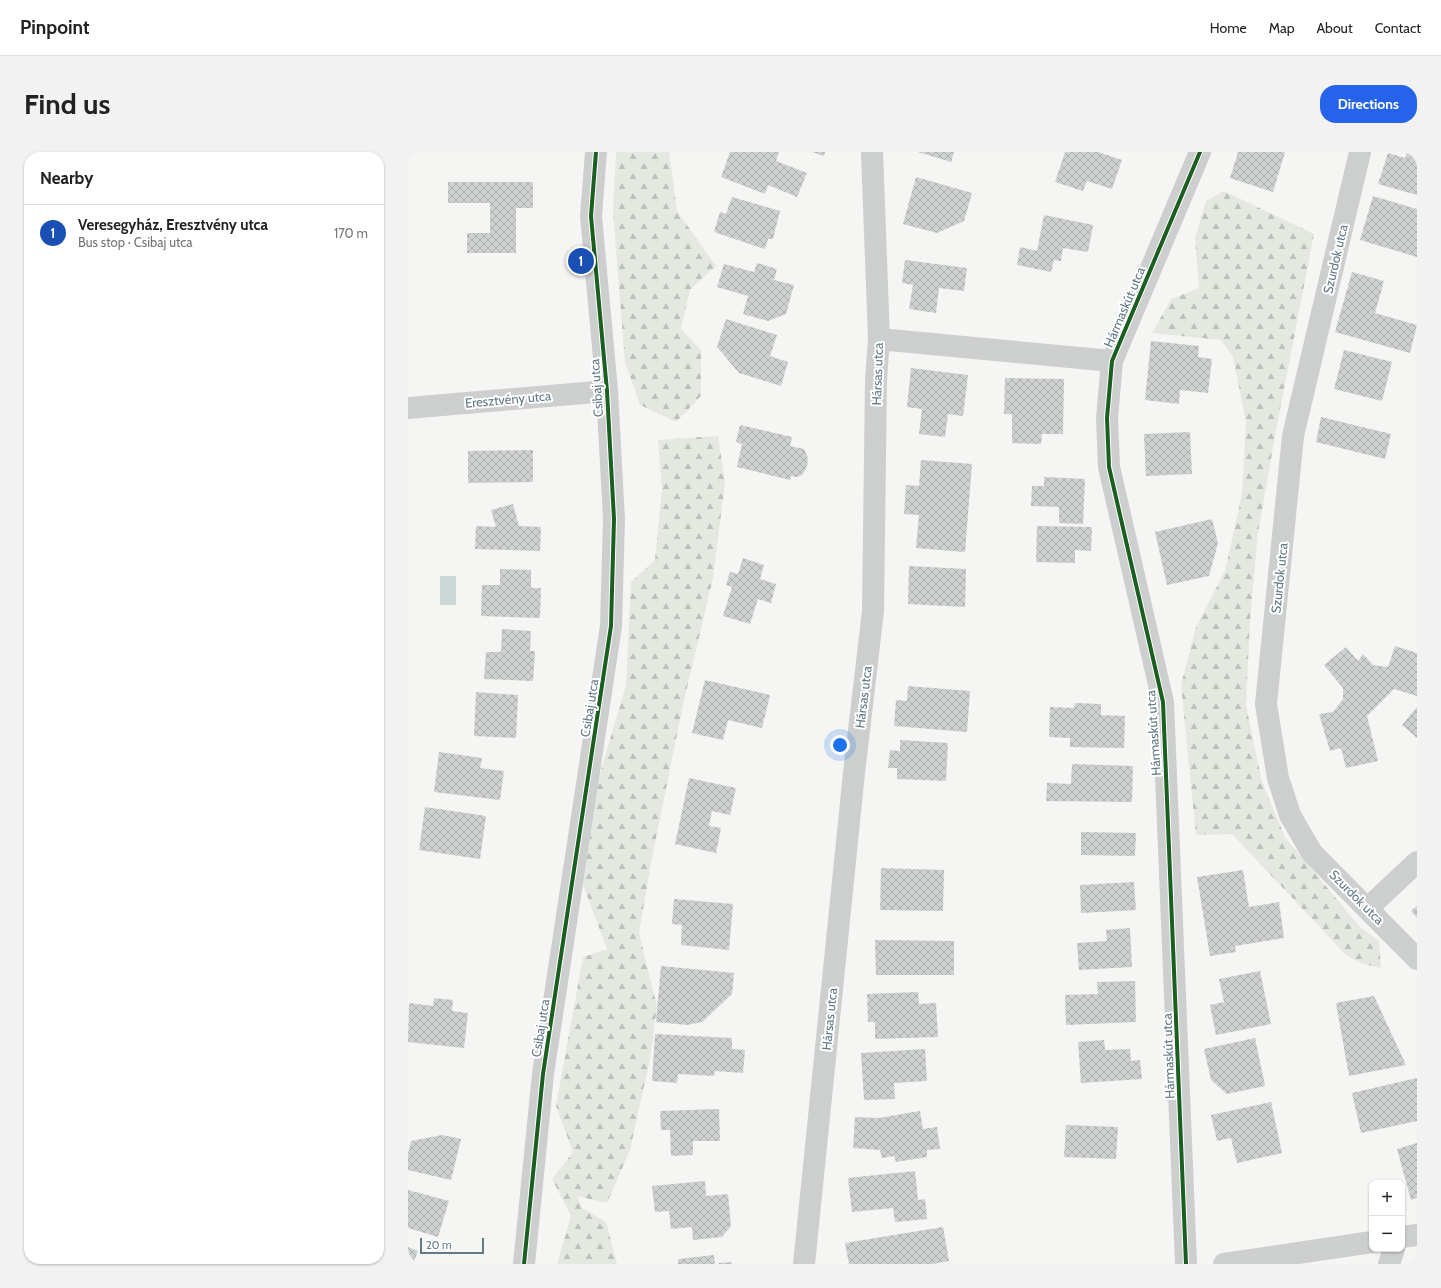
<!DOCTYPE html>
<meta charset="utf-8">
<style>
body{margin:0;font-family:Cabin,sans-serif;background:#f2f2f2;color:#222}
.controls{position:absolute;right:12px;bottom:12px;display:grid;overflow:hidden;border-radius:8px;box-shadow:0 1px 3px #0004}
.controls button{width:36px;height:36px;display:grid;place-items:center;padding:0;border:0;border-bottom:1px solid #e0e0e0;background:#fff;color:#222;font:20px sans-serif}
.scale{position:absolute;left:12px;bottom:10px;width:64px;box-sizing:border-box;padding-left:4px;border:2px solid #627a86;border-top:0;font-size:11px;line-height:14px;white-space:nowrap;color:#627a86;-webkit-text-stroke:3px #fff;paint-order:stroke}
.you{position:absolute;left:432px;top:593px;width:14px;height:14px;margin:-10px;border:3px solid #fff;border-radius:50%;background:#1a73e8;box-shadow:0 0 0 6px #1a73e833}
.badge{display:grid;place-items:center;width:26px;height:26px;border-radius:50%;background:#2563eb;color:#fff;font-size:13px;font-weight:700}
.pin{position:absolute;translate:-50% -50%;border:2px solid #fff;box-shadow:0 1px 4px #0006}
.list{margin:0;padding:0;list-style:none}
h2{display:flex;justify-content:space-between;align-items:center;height:52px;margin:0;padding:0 16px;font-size:17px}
h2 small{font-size:13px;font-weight:400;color:#767676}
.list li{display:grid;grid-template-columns:26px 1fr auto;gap:12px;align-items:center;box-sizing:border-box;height:56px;padding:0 16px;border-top:1px solid #e0e0e0}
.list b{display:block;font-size:15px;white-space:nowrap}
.list p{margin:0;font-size:13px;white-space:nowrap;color:#767676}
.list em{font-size:13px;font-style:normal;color:#767676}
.map{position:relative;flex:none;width:1009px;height:1112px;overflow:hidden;border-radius:16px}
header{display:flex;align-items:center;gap:24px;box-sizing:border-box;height:56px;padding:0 20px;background:#fff;border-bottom:1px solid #e0e0e0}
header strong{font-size:19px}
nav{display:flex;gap:22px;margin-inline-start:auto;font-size:14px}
.intro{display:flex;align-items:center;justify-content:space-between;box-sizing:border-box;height:96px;padding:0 24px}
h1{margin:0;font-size:28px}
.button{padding:10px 18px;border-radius:16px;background:#2563eb;color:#fff;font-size:14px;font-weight:700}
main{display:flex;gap:24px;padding:0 24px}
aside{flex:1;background:#fff;border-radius:16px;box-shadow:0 1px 3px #0004}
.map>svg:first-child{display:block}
.forest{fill:url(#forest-firs)}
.water{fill:#ccd7d8}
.building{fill:url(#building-cross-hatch)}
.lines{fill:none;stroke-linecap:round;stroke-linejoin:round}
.minor{stroke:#cdcece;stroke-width:22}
.cycleway-casing{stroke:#fff;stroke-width:6}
.cycleway{stroke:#1b5e20;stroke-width:4}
.labels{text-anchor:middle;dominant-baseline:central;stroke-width:4;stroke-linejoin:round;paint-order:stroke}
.street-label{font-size:13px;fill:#627a86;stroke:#fff}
</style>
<header>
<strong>Pinpoint</strong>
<nav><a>Home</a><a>Map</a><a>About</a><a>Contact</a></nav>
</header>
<div class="intro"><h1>Find us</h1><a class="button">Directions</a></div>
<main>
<aside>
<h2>Nearby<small></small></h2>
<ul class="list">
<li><span class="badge" style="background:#1a4fb4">1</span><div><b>Veresegyház, Eresztvény utca</b><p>Bus stop · Csibaj utca</p></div><em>170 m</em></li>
</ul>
</aside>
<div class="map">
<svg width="1009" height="1112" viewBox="0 0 1009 1112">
<defs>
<pattern id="forest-firs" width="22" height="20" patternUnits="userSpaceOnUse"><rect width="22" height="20" fill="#e5e8e1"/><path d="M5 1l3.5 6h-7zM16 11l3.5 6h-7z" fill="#bdc1bc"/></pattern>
<pattern id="building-cross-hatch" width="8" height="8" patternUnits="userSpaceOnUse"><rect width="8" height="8" fill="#cfd1d1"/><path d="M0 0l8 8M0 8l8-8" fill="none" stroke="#abafaf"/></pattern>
</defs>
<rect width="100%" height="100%" fill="#f5f5f3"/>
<path class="forest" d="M208 0H261L269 59 308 114 282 138 273 177 293 198V244L268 270 232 253 217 210 205 61Z
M816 39 906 82 869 273 850 381 842 468 838 553 854 630 877 685 952 775 971 789 973 816 956 812 938 803 824 682 788 683 773 533 788 475 817 419 834 342 838 270 825 205 813 188 744 181 763 147 791 136 787 86 798 49Z
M310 284 317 331 305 426 275 553 243 711 231 781 249 854 242 907 222 998 199 1051 169 1044 174 1056 198 1070 209 1112H149L163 1064 144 1027 165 1000 148 954 175 805 199 797 174 730 183 652 218 533 223 430 247 408 254 336 250 288Z"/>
<path class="water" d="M32 424H48V453H32Z"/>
<path class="building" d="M322 0H371L368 9 399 21 389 45 360 33 357 42 313 25Z
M404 0H417L416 4Z
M510 0H546L543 10Z
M657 0H690L714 8 704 37 679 29 675 39 647 30Z
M830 0H877L865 40 822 26Z
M999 0H1009V43L970 32 980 1 997 6Z
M508 25 564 41 556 69 529 81 495 72Z
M40 30H125V56H108V101H59V81H82V51H40Z
M965 44 1009 57V105L952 88Z
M324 45 372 59 365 87H360L357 97 306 80 312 60 318 62Z
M636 63 685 73 680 100 655 96 653 109 646 108 643 120 609 113 612 95 629 99Z
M497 108 559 116 556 139 531 136 528 161 501 157 505 133 494 131Z
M349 111 369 117 366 128 386 133 378 162 360 169 335 162 340 144 309 135 316 112 346 120Z
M944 120 976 129 967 161 1009 173 1002 201 927 180Z
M318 167 369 183 362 204 380 210 373 234 331 221 309 195Z
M743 189 791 194 790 205 804 207 800 241 772 238 771 252 737 248Z
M936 198 984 210 974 249 926 237Z
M503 216 560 223 555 264 540 262 537 285 511 282 514 257 499 255Z
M597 226 656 227 655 282H634L633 292 604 291V262H596Z
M913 265 983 282 977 307 908 290Z
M332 273 384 285 382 294 396 297 400 306 399 315 394 323 389 325 383 324 382 328 329 315 334 292 328 290Z
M782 280 784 322 738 324 736 282Z
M125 298V330L60 331V299Z
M513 308 564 312 557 400 508 396 511 363 496 362 498 333 511 334Z
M636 325 677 327 675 372 651 371V355L623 354 624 334H636Z
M105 352 111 374 133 375 132 399 67 397 68 374 88 375 83 358Z
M804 367 810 391 801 424 759 433 747 380Z
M629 374 684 375 683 399 667 398V411L628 410Z
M335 406 356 413 352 427 368 432 363 451 350 447 342 472 315 464 324 435 318 433 322 420 330 422Z
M501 414 558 417 557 455 500 452Z
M92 417 123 418V436H133L132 466 73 464 74 433H92Z
M94 477 123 479 122 499H127L125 529 76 527 78 500H93Z
M987 494 1009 501V544L986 537 959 564 970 609 938 616 933 596 922 599 911 562 925 560 935 547V536L916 513 938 495 950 509 955 502 965 513 980 515Z
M297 528 362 543 354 576 320 568 315 588 284 581Z
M500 534 562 539 559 580 486 574 488 548 499 549Z
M68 540 110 543 108 586 66 584Z
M667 551 693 552V563L717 564 716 596 662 595V586L641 585 642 555 666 556Z
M1009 555V586L994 573Z
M492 588 540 591 538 629 489 627V616H480L482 598 492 599Z
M31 600 74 606 72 616 96 619 92 648 26 640Z
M664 612 725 614 724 650 638 649 639 631 663 632Z
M281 626 328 636 322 663 304 659 301 674 313 676 308 701 267 692Z
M17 655 78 664 72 707 11 698Z
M673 680 728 681 727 704 673 703Z
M473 716 536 718 535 759 472 758Z
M835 718 841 755 871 750 876 786 827 794 828 800 802 804 789 725Z
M726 730 728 758 673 761 672 733Z
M266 747 325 752 321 798 273 793 274 773 264 772Z
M1009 754V766L1003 759Z
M722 776 724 815 671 818 669 791 699 789 698 778Z
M467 788 546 789V823H468Z
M253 814 326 821 324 842 294 870 279 873 248 870Z
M852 819 863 872 808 883 802 853 816 850 811 827Z
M727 829 728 870 658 873 657 843 690 842 689 830Z
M510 840 511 852 528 851 530 885 467 887V870H460L459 842Z
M966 844 998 913 941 924 928 851Z
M26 846 45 848 44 859 60 861 56 896 0 890 1 851 25 854Z
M247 882 324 886V897L337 898 335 921 307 919 306 924 270 922 269 931 244 929Z
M847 886 857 934 819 942 803 928 796 897Z
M696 888 697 898 722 897 723 909 732 908 734 927 673 931 670 890Z
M517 897 519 929 486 931 487 947 456 948 453 901Z
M1009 926V969L953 981 944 941Z
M863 950 874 1001 829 1011 823 986 809 989 803 963Z
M311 957 312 989H285V1003L263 1004 262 978H253L252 959Z
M512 959 515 977 529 975 532 997 519 998V1005L488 1010 486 1004 474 1006 472 998 445 996 447 965 471 966Z
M658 973 710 975 708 1007 656 1005Z
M34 983 53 987 43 1028 0 1018V1002L3 989Z
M1009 991V1046L1003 1048 989 997Z
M507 1019 510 1048 517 1047 519 1067 487 1070 485 1056 444 1060 440 1026Z
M297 1029 298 1044 320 1042 323 1074 314 1085 285 1088 284 1075 263 1077 261 1059 247 1060 244 1034Z
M0 1038 41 1049 30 1085 0 1076Z
M535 1075 541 1109 525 1112H441L437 1091Z
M0 1095 10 1099 5 1112H0Z
M306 1103 307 1112H270V1107Z
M324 1110V1112H311V1111Z"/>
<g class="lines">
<path class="minor" d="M952 0 885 284 858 552 870 626 882 663 904 701 1009 807
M471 187 704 209
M0 256 199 239
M960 756 1009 710
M994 1085 1009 1083
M116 1112 135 922 203 474 206 367 199 239 183 64 188 0
M396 1112 446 621 465 459 468 228 471 187 464 0
M778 1112 755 550 701 315 699 266 704 209 792 0
M816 1112 964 1090
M981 1112 986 1097"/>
<g class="cycleway-casing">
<path id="cycleway" d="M116 1112 135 922 203 474 206 367 199 239 183 64 188 0
M778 1112 755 550 701 315 699 266 704 209 792 0"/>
</g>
<use href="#cycleway" class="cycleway"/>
</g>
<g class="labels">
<g class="street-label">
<text transform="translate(927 107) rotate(-77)">Szurdok utca</text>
<text transform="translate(716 155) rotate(-67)">Hármaskút utca</text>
<text transform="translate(469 222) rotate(-88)">Hársas utca</text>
<text transform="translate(188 236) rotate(-94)">Csibaj utca</text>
<text transform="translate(100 247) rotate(-5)">Eresztvény utca</text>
<text transform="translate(871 426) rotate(-84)">Szurdok utca</text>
<text transform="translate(455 545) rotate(-83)">Hársas utca</text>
<text transform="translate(181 556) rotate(-81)">Csibaj utca</text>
<text transform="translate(745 581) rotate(-94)">Hármaskút utca</text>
<text transform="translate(949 745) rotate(45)">Szurdok utca</text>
<text transform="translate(421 867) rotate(-84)">Hársas utca</text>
<text transform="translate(132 876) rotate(-81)">Csibaj utca</text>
<text transform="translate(760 904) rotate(-92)">Hármaskút utca</text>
</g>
</g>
</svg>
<div class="controls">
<button>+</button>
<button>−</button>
</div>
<div class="scale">20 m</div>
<div class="you"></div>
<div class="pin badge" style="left:173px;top:109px;background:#1a4fb4">1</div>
</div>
</main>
